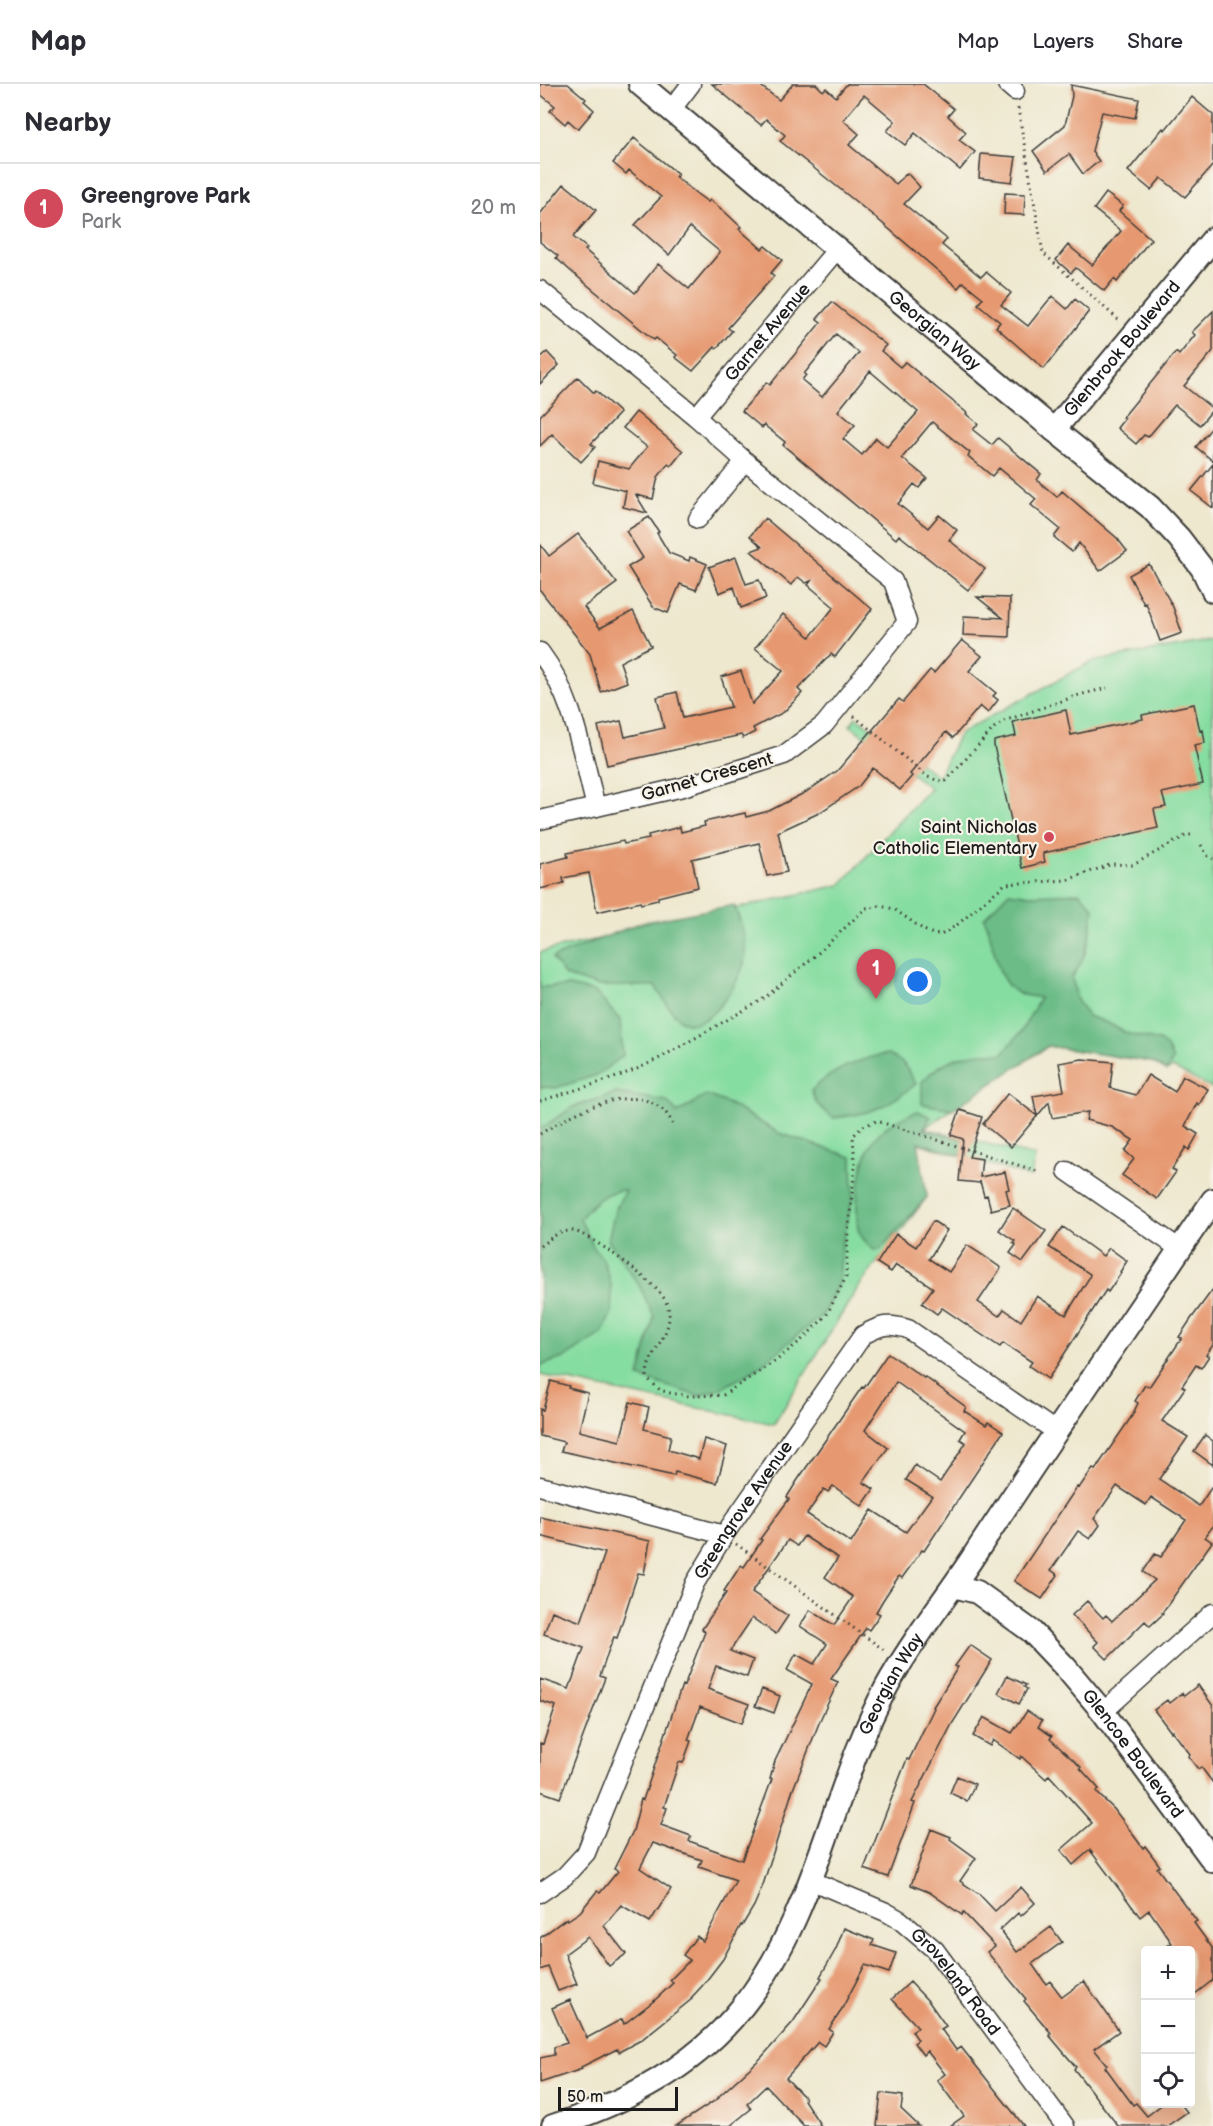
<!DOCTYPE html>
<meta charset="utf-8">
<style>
body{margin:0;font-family:"Balsamiq Sans",sans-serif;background:#f2f2f3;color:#2b2b33}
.controls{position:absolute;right:18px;bottom:18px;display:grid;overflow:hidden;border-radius:6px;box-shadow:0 6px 24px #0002}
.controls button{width:54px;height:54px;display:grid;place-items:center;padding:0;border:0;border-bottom:2px solid #e1e1e2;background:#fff;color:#2b2b33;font:30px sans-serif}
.scale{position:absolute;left:18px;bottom:15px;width:120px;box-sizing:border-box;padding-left:6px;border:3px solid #1c1c1c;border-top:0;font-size:16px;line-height:21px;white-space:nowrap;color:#1c1c1c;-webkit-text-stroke:4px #f7f3e8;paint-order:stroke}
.you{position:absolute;left:378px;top:898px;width:21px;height:21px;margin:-15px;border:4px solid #fff;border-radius:50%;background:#1a73e8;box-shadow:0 0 0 9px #1a73e833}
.badge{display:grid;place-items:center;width:39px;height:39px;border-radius:50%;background:#d1495b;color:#fff;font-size:20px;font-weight:700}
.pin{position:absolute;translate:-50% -50px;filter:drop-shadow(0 2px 3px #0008)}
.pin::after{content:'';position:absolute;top:32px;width:21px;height:18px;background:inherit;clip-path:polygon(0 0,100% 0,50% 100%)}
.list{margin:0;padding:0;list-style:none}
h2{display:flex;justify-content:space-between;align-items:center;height:78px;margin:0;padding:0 24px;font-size:26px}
h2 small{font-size:20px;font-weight:400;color:#7c7c81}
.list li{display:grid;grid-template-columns:39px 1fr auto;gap:18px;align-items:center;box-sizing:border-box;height:90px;padding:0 24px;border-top:2px solid #e1e1e2}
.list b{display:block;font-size:22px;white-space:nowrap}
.list p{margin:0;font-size:20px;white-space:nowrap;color:#7c7c81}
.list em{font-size:20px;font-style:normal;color:#7c7c81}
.icon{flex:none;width:33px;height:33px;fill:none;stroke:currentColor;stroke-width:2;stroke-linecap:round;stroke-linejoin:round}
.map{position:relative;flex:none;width:673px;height:2042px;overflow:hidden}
header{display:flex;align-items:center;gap:36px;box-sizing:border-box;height:84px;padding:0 30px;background:#fff;border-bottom:2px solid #e1e1e2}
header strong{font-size:28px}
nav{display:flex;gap:33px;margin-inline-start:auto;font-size:21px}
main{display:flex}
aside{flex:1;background:#fff}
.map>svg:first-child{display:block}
.green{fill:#86dda1;stroke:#517c5e;stroke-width:1.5}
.forest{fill:#6cbc87;stroke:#446c52;stroke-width:1.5}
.building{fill:#e6986f;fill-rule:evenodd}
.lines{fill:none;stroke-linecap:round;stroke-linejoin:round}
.minor-casing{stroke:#3c3b37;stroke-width:21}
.tertiary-casing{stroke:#3c3b37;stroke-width:26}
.path{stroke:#3c3b37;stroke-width:3;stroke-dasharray:1.5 4.5;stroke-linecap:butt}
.minor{stroke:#fff;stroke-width:18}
.tertiary{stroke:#fff;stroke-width:22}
.poi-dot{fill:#d1495b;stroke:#f7f3e8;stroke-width:2}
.labels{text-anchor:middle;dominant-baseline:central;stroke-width:4.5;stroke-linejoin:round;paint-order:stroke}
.street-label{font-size:18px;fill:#1c1c1c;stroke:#f7f3e8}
.poi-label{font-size:18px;fill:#1c1c1c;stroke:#f7f3e8;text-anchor:end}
</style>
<header>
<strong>Map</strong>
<nav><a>Map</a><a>Layers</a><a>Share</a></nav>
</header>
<main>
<aside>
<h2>Nearby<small></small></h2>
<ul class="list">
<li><span class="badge">1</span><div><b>Greengrove Park</b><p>Park</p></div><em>20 m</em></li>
</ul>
</aside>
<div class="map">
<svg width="673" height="2042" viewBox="0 0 673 2042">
<rect width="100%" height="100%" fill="#f7f3e8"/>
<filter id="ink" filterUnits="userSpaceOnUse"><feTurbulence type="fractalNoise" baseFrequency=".0167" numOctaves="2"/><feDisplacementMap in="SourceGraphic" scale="12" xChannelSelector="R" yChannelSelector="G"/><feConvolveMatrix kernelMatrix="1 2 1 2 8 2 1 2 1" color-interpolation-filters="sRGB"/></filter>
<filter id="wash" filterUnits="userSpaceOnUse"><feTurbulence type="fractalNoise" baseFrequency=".008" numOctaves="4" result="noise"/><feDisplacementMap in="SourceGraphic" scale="24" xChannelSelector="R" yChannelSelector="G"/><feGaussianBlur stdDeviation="1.35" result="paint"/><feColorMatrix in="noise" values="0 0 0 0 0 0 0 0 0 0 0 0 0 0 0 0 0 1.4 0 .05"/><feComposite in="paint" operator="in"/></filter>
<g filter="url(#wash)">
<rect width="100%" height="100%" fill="#eee8cf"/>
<path class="green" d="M673 556V1005L633 984 626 987 612 978 508 962 384 1044 495 1072 491 1093 378 1059 387 1113 317 1205 234 1340 0 1291V868L300 801 390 704 310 641 316 633 398 692 420 649 551 578Z"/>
<path class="forest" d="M469 808 491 811 540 809 554 824C551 849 548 872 532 893L537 916 548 932 568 939 586 949 619 957 627 963 633 976 626 987 612 978 508 962 413 1025 382 1020V998C402 974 432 966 462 970L481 948 500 914C494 912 484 912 478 909 454 898 455 856 444 834Z
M194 821C201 839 207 854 205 874 202 896 170 948 144 938 133 933 121 912 115 902H58L25 892 12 874 100 839Z
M28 902 55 908 80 936 83 972 57 991 16 1004 0 1003V903Z
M349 970 364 980 376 1000C345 1024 331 1030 293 1034L277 1020 271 1007C290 987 321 973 349 970Z
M76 1009 127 1017 137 1029 167 1011 191 1021 239 1049 312 1073 313 1113 302 1160 299 1199 283 1230 215 1286 180 1305 158 1312 99 1293 114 1233 99 1201 68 1156 75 1127 85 1106C66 1106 51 1120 40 1135L54 1164 63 1175 71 1200 72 1228 62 1249 26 1273 0 1282V1045L33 1023Z
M378 1027 391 1033 383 1045 434 1058 419 1071 378 1058 387 1113 340 1166H334C329 1161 321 1154 319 1148 313 1127 320 1076 333 1057 343 1041 361 1034 378 1027Z"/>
<g id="blocks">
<path class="building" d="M0 0H28L46 15 44 17 54 26 38 45 28 36 25 40 10 27 15 22 0 10Z
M172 0H218L239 16 253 0H276L283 7 286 4 296 13 307 0H383L414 25 408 32 426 48 419 56 435 68 420 86 375 49 365 61 347 47 355 37 324 11 303 36 319 50 309 61 356 100 367 89 380 103 364 120 407 155 402 161 441 193 446 188 471 209 461 221 488 242 512 212 527 225 535 215 549 227 504 285 456 243 460 238 438 220 443 214 423 198 418 204 335 133 240 57 245 51 226 35 221 41Z
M531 1 599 15 595 34 562 28 552 67 559 77 543 90 529 70 507 87 493 67 525 41 532 12Z
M652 13 673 31V81L645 113 621 94 611 106 588 87 623 44 625 46Z
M94 54 138 90 136 93 157 110 168 118 170 116 185 128 201 143 199 145 222 165 225 162 242 176 231 189 234 192 188 244 192 247 177 264 175 263 153 287 135 273 137 271 116 254 114 256 33 189 16 174 18 172 0 158V130L24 100 56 126 33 153 47 164 45 166 95 209 118 180 149 205 180 168 150 143 129 171 95 141 121 113 89 86 86 90 73 79Z
M441 70 476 73 472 98 439 94Z
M465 109 485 110 484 131 464 130Z
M566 109 583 122 579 127 611 155 577 198 574 195 564 207 536 184 531 189 516 176 528 161 552 181 581 147 554 125Z
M292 218 346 261 341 267 360 283 365 278 427 329 426 330 438 340 433 346 452 361 458 354 501 390 497 396 517 413 522 407 577 454 587 467 560 487 539 459 532 468 514 453 520 445 491 421 496 415 459 384 452 392 428 372 430 369 392 338 362 374 387 394 379 404 374 400 358 420 388 444 399 431 417 446 409 456 445 485 428 506 359 451 356 455 243 361 245 358 224 341 222 344 202 327 227 298 230 301 281 238 277 235ZM296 250 319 269 282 313 262 296 266 291 264 290ZM330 287 378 328 347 363 336 354 322 371 303 355 315 341 298 327Z
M673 227V267L644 302 673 325 660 341 635 321 608 353 604 351 596 360 577 344 585 334 583 333 636 268 639 271 655 251 652 248Z
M7 268 19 281 0 300V274Z
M38 293 54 309 56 307 80 329 51 360 55 363 41 378 12 350 0 362V332Z
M96 328 143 367 131 382 128 380 118 393 113 415 96 411 107 429 83 423 86 407 53 399 58 377 89 385 107 363 83 344Z
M673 342V377L656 363Z
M673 380V424L651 407Z
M109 433 119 448 117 449 129 469 149 477 150 473 167 480 156 506 140 500 128 529 113 523 88 483 103 474 86 447Z
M225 434 332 525 295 573 291 570 258 605 262 609 244 628 213 644 215 648 203 654 201 651 67 681 58 642 81 637 85 653 124 644 117 613 137 608 143 634 191 623 181 593 201 587 212 620 243 587 215 564 243 530 270 553 294 523 268 501 271 497 266 499 258 493 251 501 211 467 222 463 210 452Z
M38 450 77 499 44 523 60 544 93 527 111 562 80 578 87 598 61 608 50 570 0 506V460L9 472Z
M196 473 206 500 219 496 226 514 201 524 194 503 179 509 169 483Z
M609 480 633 523 642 549 620 557 606 519 604 520 589 491Z
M437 513 470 514 469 553 423 551 424 532 463 534Z
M422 556 442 572 429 587 456 609 453 612 458 616 448 629 440 622 413 654 406 648 370 690 372 692 360 706 333 684 319 702 279 729 238 748 247 788 227 792 219 759 152 775 158 803 118 813V816L101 820 100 818 57 828 49 789 23 794 24 799 0 805V780L28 773 27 769 83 757 84 760 109 755 108 751 140 743 141 748 165 742 164 738 205 729 206 733 229 727 266 708 297 687 359 615 363 618 390 586 394 589Z
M654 620 660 647 663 646 665 659 654 661 663 700 622 709 626 723 614 725 618 744 503 769 505 778 482 784 454 662V657L476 652 473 638 526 626 531 651 603 635 602 631Z
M542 975 573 978 570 1004 596 1011 608 991 635 1008 643 992 668 1005 659 1021 657 1019 645 1042 658 1050 649 1066 646 1063 632 1085 636 1088 617 1115 582 1091 594 1075 585 1067 593 1056 572 1043 546 1036 548 1028 512 1034 509 1018 471 1063 443 1040 468 1009 497 1032 493 1012 524 1007 519 979Z
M420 1026 442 1033 429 1073 442 1075 440 1093 465 1088 469 1105 466 1106 470 1121 451 1126 447 1111 444 1112 440 1097V1099L419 1097 423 1055 411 1051Z
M473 1124 506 1147 483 1178 470 1169 476 1161 473 1159 475 1157 459 1146Z
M393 1137 407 1146 389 1175 409 1188 427 1161 444 1172 461 1184 438 1218 459 1232 464 1225 481 1237 497 1212 526 1231 549 1194 550 1190 509 1163 523 1143 563 1172 569 1164 587 1177 580 1188 581 1189 568 1208 566 1206 508 1295 489 1282 492 1278 463 1259 460 1263 402 1224 397 1230 382 1219 393 1204 373 1190 356 1181 351 1188 337 1179 356 1150 376 1163Z
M673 1205V1261L666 1271 669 1272 661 1284 656 1281 642 1302 645 1304 622 1337 648 1353 619 1395 659 1422 673 1401V1442L665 1453 672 1458 622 1529 623 1530 610 1542 605 1537 567 1575 554 1562 558 1558 532 1531 547 1517 563 1534 566 1531 572 1537 615 1496 603 1488 615 1470 621 1473 646 1436 611 1413 606 1421 577 1402 554 1435 560 1441 550 1455 538 1447 511 1486 518 1491 502 1515 474 1497 537 1403 539 1404 553 1384 555 1386 592 1332 598 1319 595 1317 605 1301 609 1303 642 1254 639 1253 651 1235Z
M348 1269 384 1294 385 1293 426 1323 424 1327 446 1341 448 1338 463 1348 384 1467 382 1466 362 1494 359 1492 343 1516 336 1528 340 1530 329 1546 326 1544 291 1595 298 1598 281 1634 252 1708 223 1801 214 1822 202 1842 201 1841 183 1875 163 1901 151 1914 152 1915 101 1956 79 1968 77 1965 41 1983 42 1985 0 1999V1974L14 1971V1963L27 1959 12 1924 30 1916 47 1954 82 1935 84 1940 115 1916 133 1899 130 1896 150 1876 143 1871 157 1852 163 1857 196 1796 159 1783 162 1776 113 1759 100 1784 131 1805 110 1838 81 1821 64 1842 86 1870 69 1882 48 1853 25 1870 37 1900 18 1907 8 1883 0 1886V1854L27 1834 28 1836 40 1828 57 1807 60 1809 78 1787 74 1785 93 1747 101 1715 103 1716 142 1601 144 1602 165 1548 162 1545 186 1509 184 1507 201 1481 204 1483 222 1456 220 1455 249 1415 247 1413 257 1397 322 1303 324 1304ZM356 1298 425 1347 420 1355 426 1359 400 1398 375 1381 366 1396 392 1412 366 1448 332 1426 311 1459 267 1430 284 1405 288 1408 293 1402 322 1422 334 1405 323 1398 348 1364 325 1346ZM264 1452 298 1474 285 1493 313 1513 294 1541 270 1526 260 1542 287 1560 274 1580 256 1570 247 1586 272 1600 235 1677 230 1695H232L202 1776 149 1757 151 1752 121 1741 127 1724 124 1723 139 1678 143 1679 151 1657 148 1656 160 1623 202 1639 209 1620 168 1605 176 1582 207 1593 213 1576 190 1567 212 1534 236 1550 248 1532 212 1508 248 1456 257 1462Z
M11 1297 29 1302 28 1304 48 1309 39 1347 80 1357 90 1318 109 1323 104 1345 131 1352 128 1366 159 1375 164 1355 187 1362 177 1399 135 1388 134 1392 21 1367 24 1358 0 1352V1325L3 1326Z
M665 1351 673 1357V1381L654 1367Z
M0 1433 110 1457 104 1490 98 1489 77 1554 74 1553 68 1568 60 1592 65 1594 20 1714 0 1707V1659L3 1660 16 1622 0 1617V1595L29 1605 44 1564 4 1550 12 1527 41 1538 65 1469 0 1452Z
M430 1561 452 1576 412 1640 372 1718 375 1719 348 1793 324 1785 367 1675 369 1676 380 1653 394 1624 393 1623 418 1583 415 1582Z
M467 1592 486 1601 484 1603 487 1605 479 1620 458 1609Z
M658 1601 673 1622V1699L661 1683 658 1685 648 1672 650 1670 632 1647 631 1648 614 1626 627 1616 629 1619 642 1609 644 1612Z
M222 1605 240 1612 234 1629 215 1622Z
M487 1627 502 1637 498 1643 512 1652 510 1655 541 1683 540 1684 559 1705 556 1708 574 1725 603 1764 605 1762 620 1782 617 1784 657 1837 654 1839 673 1865V1896L651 1913V1866H621L632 1859 609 1826 600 1833 550 1766 533 1781 521 1766 552 1739 509 1691 506 1695 481 1672 480 1675 453 1656 450 1662 433 1652 444 1633 472 1649Z
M417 1692 435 1700 427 1717 410 1709Z
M391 1745 411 1753 410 1755 436 1774 420 1797 439 1810 455 1827 481 1803 495 1819 481 1832 478 1829 460 1846 477 1868 511 1843 522 1858 492 1880 506 1900 510 1897 522 1913 544 1897 579 1947 554 1965 567 1981 565 1983 593 2021 596 2019 607 2032 624 2019H640L647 2028 627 2042H578L534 1985 536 1983 509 1951 511 1949 484 1917 486 1915 447 1868 455 1862 423 1828 422 1831 389 1808 371 1801Z
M304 1844 334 1856 332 1861 356 1869 349 1889 325 1881 299 1930 289 1945 293 1948 284 1962 278 1958 246 1994 265 2014 264 2016 281 2042H264L226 2002 207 2020 211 2025 190 2042H136L179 2014 178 2013 221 1974 253 1938 282 1894 280 1893 296 1865Z
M370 1898 389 1918 406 1942 401 1945 416 1966 421 1963 484 2042H410L424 2032 397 1996 405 1990 387 1967 383 1971 374 1959 378 1956 372 1947 378 1943 352 1915Z
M341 2009 363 2012 361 2025 379 2042H337Z"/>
</g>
</g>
<g filter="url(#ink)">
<use href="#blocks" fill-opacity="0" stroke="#3c3b37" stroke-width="1.5"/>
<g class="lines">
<g class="minor-casing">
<g id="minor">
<path d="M467 0 475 7"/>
<path d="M131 26 151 0"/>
<path d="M0 206 156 333 205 377 353 497 367 538 284 641 244 671 143 703 0 736"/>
<path id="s1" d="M156 333 298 164"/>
<path d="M158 435 205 377"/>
<path d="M0 568C34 613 42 670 56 723"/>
<path d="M527 1087 640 1165"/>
<path d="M0 1402 184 1451"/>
<path d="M563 1628 673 1529"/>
<path id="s2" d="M270 1796 346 1828 360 1836 395 1866 525 2042"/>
<path id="s3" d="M0 1809 25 1792 46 1769 155 1499 184 1451 323 1251C341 1241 348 1239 368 1245L515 1347"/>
</g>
</g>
<g class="tertiary-casing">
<g id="tertiary">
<path id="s4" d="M100 0 514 346 610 423 639 454 662 484 673 507"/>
<path id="s5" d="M514 346 673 155"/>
<path id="s6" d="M414 1502 437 1508 491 1547 526 1584 563 1628 673 1777"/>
<path id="s7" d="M13 2042C87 2018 154 1984 203 1922 277 1829 291 1705 347 1602 371 1558 403 1518 431 1476 510 1355 592 1236 673 1116"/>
</g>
</g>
<path class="path" d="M478 24 503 169 581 238
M314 632 388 693 399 697H406L454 644 464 637 539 611 567 604
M661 761 668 772 673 775
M0 1017 74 994 97 985 120 974 222 916 277 870 326 824 340 822 354 825 384 846 393 850 401 851 417 841 465 800 527 796 572 780 593 781 647 751H651
M0 1050C33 1028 108 988 133 1040
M0 1162C10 1155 19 1146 33 1147 49 1149 108 1194 119 1208 125 1214 128 1221 129 1229 131 1253 106 1269 107 1294L120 1306 130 1309 149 1312 183 1311 237 1276 264 1254 286 1232 306 1193 308 1150 315 1081 313 1052 323 1042 337 1037 497 1087
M196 1460 347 1568"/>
<use href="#minor" class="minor"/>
<use href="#tertiary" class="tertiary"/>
</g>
</g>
<circle class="poi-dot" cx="509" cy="753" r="6"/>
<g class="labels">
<g class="street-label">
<text stroke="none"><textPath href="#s4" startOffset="384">Georgian Way</textPath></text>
<text stroke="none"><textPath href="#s1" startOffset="111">Garnet Avenue</textPath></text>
<text stroke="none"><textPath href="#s5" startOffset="106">Glenbrook Boulevard</textPath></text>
<text transform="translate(167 693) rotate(-16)">Garnet Crescent</text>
<text stroke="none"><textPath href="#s3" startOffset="440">Greengrove Avenue</textPath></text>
<text stroke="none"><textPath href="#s7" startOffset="584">Georgian Way</textPath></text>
<text stroke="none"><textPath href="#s6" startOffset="250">Glencoe Boulevard</textPath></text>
<text stroke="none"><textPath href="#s2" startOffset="182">Groveland Road</textPath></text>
</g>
<g class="poi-label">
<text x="497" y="743">Saint Nicholas<tspan x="497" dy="21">Catholic Elementary</tspan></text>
</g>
</g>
</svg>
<div class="controls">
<button>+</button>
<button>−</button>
<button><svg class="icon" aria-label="locate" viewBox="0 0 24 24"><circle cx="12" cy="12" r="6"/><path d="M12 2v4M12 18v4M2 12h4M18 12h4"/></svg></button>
</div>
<div class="scale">50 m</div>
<div class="you"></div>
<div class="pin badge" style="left:336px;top:915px">1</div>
</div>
</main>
